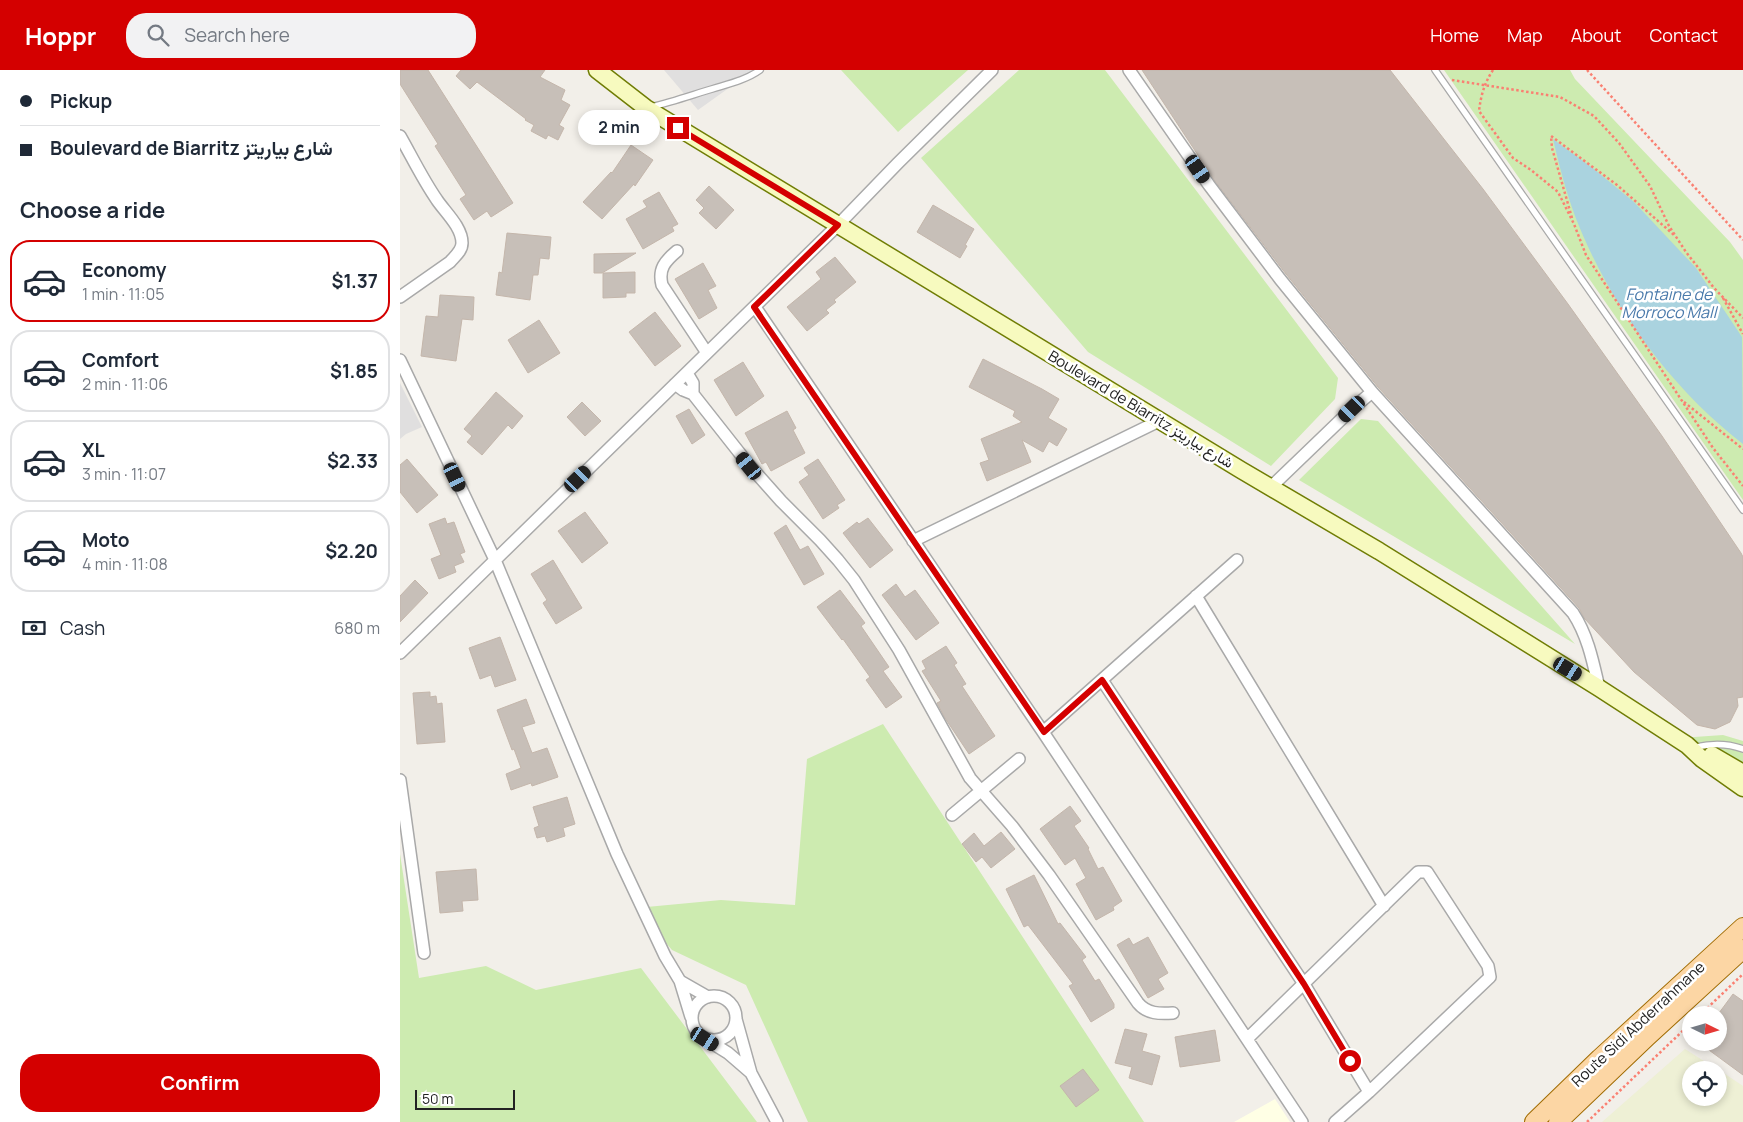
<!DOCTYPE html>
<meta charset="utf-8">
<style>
:root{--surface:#fff;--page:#f2f2f3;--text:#1f2937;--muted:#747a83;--line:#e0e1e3;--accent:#d40000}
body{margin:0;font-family:Manrope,Vazirmatn,sans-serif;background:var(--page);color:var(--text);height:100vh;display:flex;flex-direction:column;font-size:19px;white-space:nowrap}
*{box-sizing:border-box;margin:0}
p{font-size:16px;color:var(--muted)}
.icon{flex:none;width:28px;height:28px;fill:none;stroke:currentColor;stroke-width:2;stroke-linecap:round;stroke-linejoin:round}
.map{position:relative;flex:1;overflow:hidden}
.sheet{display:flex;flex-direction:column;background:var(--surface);width:400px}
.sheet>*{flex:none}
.top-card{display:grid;align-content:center;height:110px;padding:0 20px;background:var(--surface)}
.needle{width:32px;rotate:95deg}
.fabs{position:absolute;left:1282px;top:936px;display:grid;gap:10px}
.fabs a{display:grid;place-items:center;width:45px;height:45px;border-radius:50%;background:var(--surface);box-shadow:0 2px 8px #0003;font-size:25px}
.scale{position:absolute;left:15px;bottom:12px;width:100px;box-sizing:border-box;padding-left:5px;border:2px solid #222;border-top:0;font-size:14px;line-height:18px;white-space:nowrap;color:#222;-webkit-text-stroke:4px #fff;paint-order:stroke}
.end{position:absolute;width:22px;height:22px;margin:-11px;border:6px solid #d40000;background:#fff;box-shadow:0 0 0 2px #fff}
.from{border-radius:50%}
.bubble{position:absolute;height:35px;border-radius:18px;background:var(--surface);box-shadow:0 2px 8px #0003;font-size:16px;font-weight:700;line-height:35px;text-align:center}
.car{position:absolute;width:15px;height:30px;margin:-15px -8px;border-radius:6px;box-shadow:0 0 4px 1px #0007;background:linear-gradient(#222 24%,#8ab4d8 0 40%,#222 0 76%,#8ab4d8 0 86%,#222 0)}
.top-card b{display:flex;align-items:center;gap:18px;height:48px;font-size:19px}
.top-card b+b{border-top:1px solid var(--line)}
.top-card i{width:12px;height:12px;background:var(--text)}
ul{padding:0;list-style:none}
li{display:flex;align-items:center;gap:15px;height:82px;margin:0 10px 8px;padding:0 10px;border:2px solid var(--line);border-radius:20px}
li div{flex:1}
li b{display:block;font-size:19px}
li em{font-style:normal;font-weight:700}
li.on{border-color:var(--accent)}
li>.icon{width:45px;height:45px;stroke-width:1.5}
h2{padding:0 20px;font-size:22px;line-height:60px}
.pay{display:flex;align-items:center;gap:12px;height:55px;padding:0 20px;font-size:19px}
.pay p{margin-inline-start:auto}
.button{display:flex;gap:10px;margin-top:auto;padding:10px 20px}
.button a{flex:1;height:58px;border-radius:20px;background:var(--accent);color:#fff;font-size:20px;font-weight:700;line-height:58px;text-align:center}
header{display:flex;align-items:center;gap:30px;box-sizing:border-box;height:70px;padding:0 25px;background:var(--accent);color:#fff}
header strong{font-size:24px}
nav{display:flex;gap:28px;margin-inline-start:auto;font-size:18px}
.search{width:350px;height:45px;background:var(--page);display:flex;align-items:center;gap:12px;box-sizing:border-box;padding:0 18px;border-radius:20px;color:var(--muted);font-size:19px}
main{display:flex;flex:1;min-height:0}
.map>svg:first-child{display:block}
</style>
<header>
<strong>Hoppr</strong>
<div class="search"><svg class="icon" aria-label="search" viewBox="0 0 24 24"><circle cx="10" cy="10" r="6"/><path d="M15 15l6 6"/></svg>Search here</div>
<nav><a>Home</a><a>Map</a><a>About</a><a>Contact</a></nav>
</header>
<main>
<section class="sheet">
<div class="top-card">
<b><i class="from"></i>Pickup</b>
<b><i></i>Boulevard de Biarritz شارع بياريتز</b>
</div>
<h2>Choose a ride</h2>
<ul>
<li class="on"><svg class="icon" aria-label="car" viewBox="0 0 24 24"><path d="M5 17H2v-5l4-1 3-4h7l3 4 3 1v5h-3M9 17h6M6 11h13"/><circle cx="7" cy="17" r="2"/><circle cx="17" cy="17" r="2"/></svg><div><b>Economy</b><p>1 min · 11:05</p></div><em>$1.37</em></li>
<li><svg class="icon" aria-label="car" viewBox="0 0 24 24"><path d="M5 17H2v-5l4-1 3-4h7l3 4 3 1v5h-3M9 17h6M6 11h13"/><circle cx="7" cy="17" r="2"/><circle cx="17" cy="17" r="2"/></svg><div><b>Comfort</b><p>2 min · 11:06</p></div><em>$1.85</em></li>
<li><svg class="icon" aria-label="car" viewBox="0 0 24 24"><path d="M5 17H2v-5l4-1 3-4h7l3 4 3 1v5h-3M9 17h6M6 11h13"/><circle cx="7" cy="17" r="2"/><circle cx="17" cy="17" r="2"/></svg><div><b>XL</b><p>3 min · 11:07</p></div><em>$2.33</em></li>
<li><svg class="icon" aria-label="car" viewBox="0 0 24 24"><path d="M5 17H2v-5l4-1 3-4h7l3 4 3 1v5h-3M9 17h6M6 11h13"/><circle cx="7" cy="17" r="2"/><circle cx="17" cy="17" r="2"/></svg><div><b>Moto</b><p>4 min · 11:08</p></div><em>$2.20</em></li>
</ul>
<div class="pay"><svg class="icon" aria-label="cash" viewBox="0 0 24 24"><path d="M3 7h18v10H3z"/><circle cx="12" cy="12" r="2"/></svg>Cash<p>680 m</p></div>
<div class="button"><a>Confirm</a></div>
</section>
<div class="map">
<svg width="1343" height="1052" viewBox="0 0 1343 1052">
<rect width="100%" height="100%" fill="#f2efe9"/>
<path fill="#e0dfdf" d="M264 0H354L298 40Z
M0 313 22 357 6 364 0 369Z"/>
<path fill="#ffffe5" d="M875 1029 890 1052H834Z"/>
<path fill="#eef0d5" d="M1285 979 1318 1000H1291V1028H1319V1000L1343 1016V1052H1202Z"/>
<path fill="#cdebb0" d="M441 0H568L498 62Z
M619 0H705L938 308 935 329 871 396 688 282 521 88Z
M1044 0H1170L1175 9 1330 172 1343 190V430Z
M961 349 978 351 1175 574 899 410Z
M483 654 744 1052H408L346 915 272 880 236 838 321 830 395 835 407 689Z
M1323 665 1343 671V699L1280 668Z
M0 784 19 908 86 896 136 920 241 898 357 1052H0Z"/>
<path fill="#aad3df" d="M1153 69 1194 99 1234 132 1296 198 1342 267 1343 374C1270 318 1208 232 1175 146 1166 122 1159 95 1153 69Z"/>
<path fill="#c7bfb8" stroke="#c4b6ab" d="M0 0H28L113 133 91 147 87 141 74 150 60 129 66 125 35 76 38 74 0 14Z
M61 0H145L140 7 165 20 161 30 170 35 159 55 164 58 158 70 148 65 146 69 131 61 134 55 125 50 126 49 77 12 70 19 56 6Z
M742 0H990L1083 119 1168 234 1262 366 1341 483 1343 487V627L1337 628 1338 636 1330 652 1315 659 1297 655 1234 602 1184 548 1179 538 978 317 886 204 815 111Z
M231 75 253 90 235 116 234 114 202 149 183 132 211 102 212 103Z
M309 116 334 140 316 159 299 143 304 138 296 130Z
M259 122 278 154 272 157 274 161 243 179 226 149 247 137 243 131Z
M533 135 574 159 565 175 567 176 560 188 517 162Z
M107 163 151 167 149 189 140 188 138 205H133L130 230 96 225 99 202 102 203Z
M236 183 202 203H194V184Z
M435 187 456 212 434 230 436 232 426 240 429 243 407 261 387 237 421 209 416 202Z
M303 193 316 216 308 220 317 238 299 249 275 209Z
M235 202V223H226V227L203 228V203Z
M40 225 74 227 73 250 62 249 56 291 21 286 26 246 38 247Z
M255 242 281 276 255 296 229 262Z
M139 250 160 283 128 303 108 270Z
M583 289 642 319 659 329 648 348 667 359 657 376 649 371 643 382 622 370 631 392 587 411 580 393 589 390 581 369 622 352 613 346 615 341 569 317Z
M343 292 364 326 336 346 314 310Z
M96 322 123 346 112 359 108 355 82 385 67 372 72 366 64 359Z
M182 332 201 351 185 366 167 347Z
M289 339 305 365 292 374 276 346Z
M387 341 396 358 393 360 405 383 371 401 366 392 362 394 345 363Z
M7 389 38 425 17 443 0 422V395Z
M418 389 445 430 437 435 439 438 423 449 399 412 409 405 404 398Z
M185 442 208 473 182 493 158 461Z
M45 448 47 454 54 452 65 482 60 484 64 492 54 496 56 502 39 509 31 489 41 485 29 454Z
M468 448 493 480 470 498 443 463 457 452 459 454Z
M386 455 400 480 408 476 424 504 404 515 374 463Z
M153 490 182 538 156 554 143 533 147 530 131 504Z
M15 510 28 523 0 552V526Z
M496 514 505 527 515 520 539 553 516 570 482 525Z
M440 520 465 553 461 556 489 597 483 601 502 627 486 638 466 610 470 607 443 569 442 570 417 537Z
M100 567 116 610 95 617 91 605 80 609 69 578Z
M546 576 557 593 554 595 566 614 562 616 595 666 569 684 545 648 537 633 541 631 522 601 526 599 522 591Z
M30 622V627L36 626 37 634 42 633 45 672 17 674 13 623Z
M126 629 135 653 122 657 132 683 147 678 158 707 132 716 131 713 111 720 106 704 121 698 114 679 112 680 97 640Z
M167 727 175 754 163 758 165 766 147 772 145 766 137 768 134 758 139 756 133 737Z
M670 736 681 751 674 756 689 778 688 779 698 799 703 797 722 831 713 837 714 840 696 850 676 814 686 808 675 788 665 795 640 759Z
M601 762 615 779 591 798 582 787 576 792 562 774 574 763 584 776Z
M76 799 78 830 62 831 63 841 40 843 36 802Z
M634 805 658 854 660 853 686 887 682 890 695 911 699 909 714 934V938L691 952 669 916 673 914 628 855 624 857 606 819Z
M748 867 768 903 758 909 764 919 748 928 717 875 729 868 733 875Z
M1333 924 1343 931V1005L1298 972H1319V943Z
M725 959 747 964 742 981 760 986 752 1015 729 1008 732 997 715 993Z
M815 960 820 991 780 997 775 967Z
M683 999 699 1020 676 1037 660 1016Z"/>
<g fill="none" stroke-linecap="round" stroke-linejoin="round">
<defs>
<path id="lane" d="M1035 0 1343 440
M251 37C272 32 292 25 312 19 328 14 346 10 360 0
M1296 677C1313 673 1327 673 1343 679"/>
<path id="street" d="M729 0 809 115 880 209 972 322 1173 543C1188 566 1193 592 1199 618
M0 66C12 87 23 110 37 130 45 142 62 157 62 173 62 181 55 186 50 192L0 227
M277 181C265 191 258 199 262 215L307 283
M355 237 643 662 902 1052
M0 290 95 490 217 784 265 886 280 911 291 947
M287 303 293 313V324
M275 314 283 320 293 324 349 395 381 431 420 470 438 490 454 510 499 580 570 708 612 756 649 805 738 933C747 944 760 944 773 943
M871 417 952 339 972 322
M513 471 761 350
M796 526 984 836
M0 583 438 155 498 93 592 0
M702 610 904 914 969 1022
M643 662 837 490
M0 710 24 883
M552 745 619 689
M280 911 308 927
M292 948a22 22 0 1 1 44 0a22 22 0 1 1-44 0Z
M336 949 351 1003 377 1052
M847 969 1018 802H1027L1088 896 1090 907 969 1022 935 1052
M307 970 328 983 350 1002"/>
<path id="secondary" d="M197 0 246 38 841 400 979 481 1199 618 1287 675 1302 689 1343 718
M1312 685 1343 703"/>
<path id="primary" d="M1134 1052 1200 988 1343 857
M1158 1052 1247 967 1343 879"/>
</defs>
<use href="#lane" stroke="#a9a9a9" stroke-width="8"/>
<use href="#street" stroke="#a9a9a9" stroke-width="14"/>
<use href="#secondary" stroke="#707d05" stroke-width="19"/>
<use href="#primary" stroke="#a06b00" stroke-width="20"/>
<path stroke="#fa8072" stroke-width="2.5" stroke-dasharray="2.5 2.5" stroke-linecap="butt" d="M1093 0C1084 14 1081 25 1079 41L1113 88 1131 100 1158 122 1174 154 1186 185 1313 378 1343 416
M1187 0 1343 170
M1052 10 1160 27 1194 46 1219 73 1250 116 1269 156 1286 182 1314 218 1343 248
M1172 148 1152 78 1151 66 1217 115 1274 165
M1323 228 1343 264
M1284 332 1343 379
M1300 945 1343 904
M1187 1052 1291 953"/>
<use href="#lane" stroke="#fff" stroke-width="5.5"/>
<use href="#street" stroke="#fff" stroke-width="11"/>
<use href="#secondary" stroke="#f7fabf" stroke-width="16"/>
<use href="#primary" stroke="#fcd6a4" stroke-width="18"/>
</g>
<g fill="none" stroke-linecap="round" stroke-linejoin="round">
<path stroke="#d40000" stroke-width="6" d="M278 58 438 155 354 237 644 662 702 610 904 914 950 991"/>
</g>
<g text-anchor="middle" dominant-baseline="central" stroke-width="5" stroke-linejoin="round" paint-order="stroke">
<g font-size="15" fill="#222" stroke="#fff">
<text transform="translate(741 339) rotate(31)">Boulevard de Biarritz شارع بياريتز</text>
<text transform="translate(1238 954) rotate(-43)">Route Sidi Abderrahmane</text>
</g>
<g font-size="16" font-style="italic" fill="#4a7aab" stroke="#fff">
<text x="1269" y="224">Fontaine de<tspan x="1269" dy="18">Morroco Mall</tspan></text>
</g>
</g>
</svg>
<div class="fabs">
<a><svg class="needle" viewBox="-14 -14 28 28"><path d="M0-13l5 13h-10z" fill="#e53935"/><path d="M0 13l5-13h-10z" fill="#747a83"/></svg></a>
<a><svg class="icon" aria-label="locate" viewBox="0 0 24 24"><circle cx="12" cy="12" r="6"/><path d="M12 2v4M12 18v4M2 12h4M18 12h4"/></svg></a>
</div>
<div class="scale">50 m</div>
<i class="end from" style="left:950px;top:991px"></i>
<i class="end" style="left:278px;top:58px"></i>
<div class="bubble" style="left:178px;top:40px;width:82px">2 min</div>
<i class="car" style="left:798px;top:99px;rotate:145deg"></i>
<i class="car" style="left:952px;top:339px;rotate:226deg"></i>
<i class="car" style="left:349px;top:396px;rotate:321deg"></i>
<i class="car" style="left:55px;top:407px;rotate:155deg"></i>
<i class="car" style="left:178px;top:409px;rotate:46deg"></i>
<i class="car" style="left:1168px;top:599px;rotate:121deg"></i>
<i class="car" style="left:305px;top:969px;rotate:122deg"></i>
</div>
</main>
